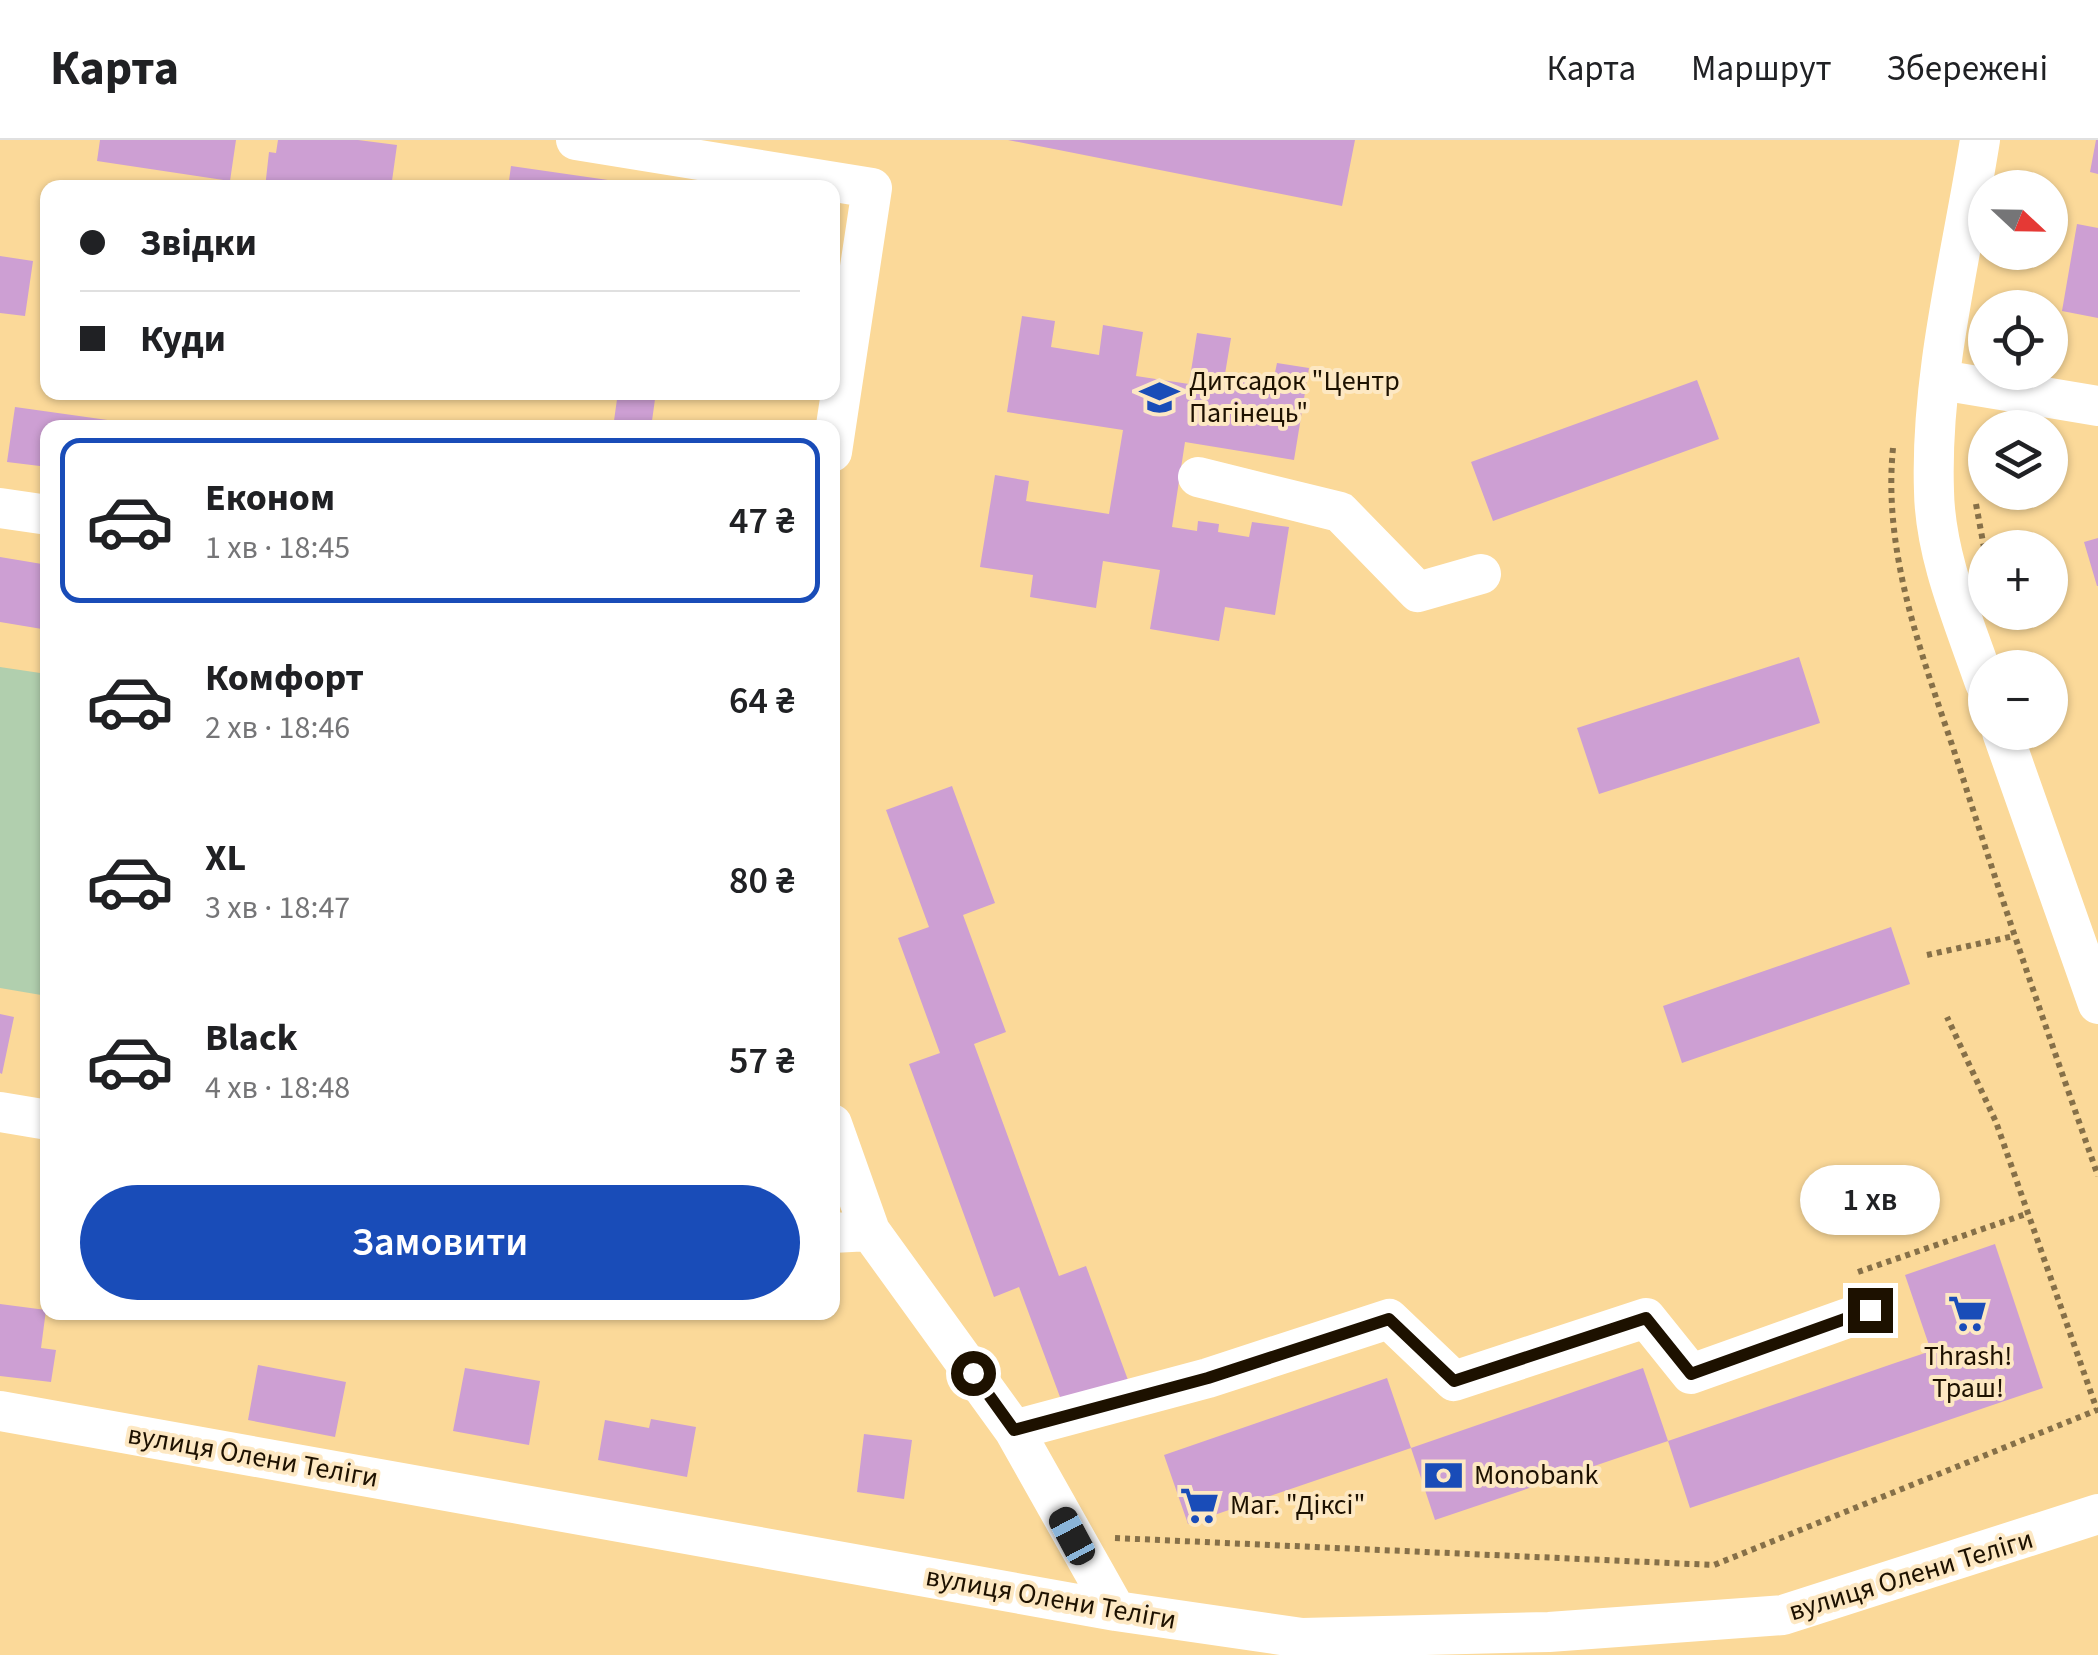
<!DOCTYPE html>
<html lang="uk">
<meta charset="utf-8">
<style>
:root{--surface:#fff;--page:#f2f2f2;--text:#202124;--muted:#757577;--line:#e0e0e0;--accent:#194cb8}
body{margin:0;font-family:"Source Sans 3",sans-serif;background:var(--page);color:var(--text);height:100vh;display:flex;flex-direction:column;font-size:38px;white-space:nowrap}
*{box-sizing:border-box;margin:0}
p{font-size:32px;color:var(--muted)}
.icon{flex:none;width:55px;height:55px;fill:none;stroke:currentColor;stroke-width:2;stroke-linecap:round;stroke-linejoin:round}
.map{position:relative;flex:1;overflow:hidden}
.drawer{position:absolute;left:40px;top:280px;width:800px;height:900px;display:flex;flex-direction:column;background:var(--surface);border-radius:20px;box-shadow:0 2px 8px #0004}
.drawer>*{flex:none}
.guide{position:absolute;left:40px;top:40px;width:800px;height:220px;border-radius:20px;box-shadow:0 2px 8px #0004;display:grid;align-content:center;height:220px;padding:0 40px;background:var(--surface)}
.needle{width:65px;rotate:112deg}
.buttons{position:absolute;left:1968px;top:30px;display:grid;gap:20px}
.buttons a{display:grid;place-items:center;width:100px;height:100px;border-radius:50%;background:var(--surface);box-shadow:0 2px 8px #0004;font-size:50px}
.end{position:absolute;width:45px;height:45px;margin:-22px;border:12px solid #1d1100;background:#fff;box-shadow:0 0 0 5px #fff}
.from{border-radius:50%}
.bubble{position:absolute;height:70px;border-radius:35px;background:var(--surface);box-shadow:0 2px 8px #0004;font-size:32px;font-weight:600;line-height:70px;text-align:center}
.car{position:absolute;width:30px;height:60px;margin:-30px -15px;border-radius:12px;box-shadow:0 0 8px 2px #0007;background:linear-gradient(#222 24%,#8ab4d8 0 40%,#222 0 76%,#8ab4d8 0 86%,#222 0)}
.guide b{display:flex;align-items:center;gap:35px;height:95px;font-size:38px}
.guide b+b{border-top:2px solid var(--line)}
.guide i{width:25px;height:25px;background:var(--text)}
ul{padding:18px 0 0;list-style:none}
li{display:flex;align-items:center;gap:30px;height:165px;margin:0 20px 15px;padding:0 20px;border:5px solid transparent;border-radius:20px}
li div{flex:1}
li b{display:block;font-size:38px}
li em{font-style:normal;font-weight:600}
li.on{border-color:var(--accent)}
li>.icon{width:90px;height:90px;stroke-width:1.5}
.primary-button{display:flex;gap:20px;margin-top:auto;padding:20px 40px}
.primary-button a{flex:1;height:115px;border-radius:60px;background:var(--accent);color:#fff;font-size:40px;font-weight:600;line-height:115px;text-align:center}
header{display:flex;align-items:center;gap:60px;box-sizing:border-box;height:140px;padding:0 50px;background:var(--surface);border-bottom:2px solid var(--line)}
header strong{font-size:48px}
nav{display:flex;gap:55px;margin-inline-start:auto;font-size:35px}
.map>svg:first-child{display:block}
</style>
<header>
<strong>Карта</strong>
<nav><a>Карта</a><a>Маршрут</a><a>Збережені</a></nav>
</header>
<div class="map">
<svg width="2098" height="1515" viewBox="0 0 2098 1515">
<rect width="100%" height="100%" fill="#fbd999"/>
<path fill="#b1cfae" d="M0 527 47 534V856L0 848Z"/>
<path fill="#cd9fd3" d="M100 0H236L230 41 97 21Z
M278 0H358L397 5 391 48H265L269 12 276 13Z
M1008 0H1355L1342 66Z
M2096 0H2098V34L2090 32Z
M511 26 608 40 607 48H508Z
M2077 84 2098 88V178L2062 171Z
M0 116 33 121 25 176 0 173Z
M1022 176 1055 181 1051 207 1099 215 1103 185 1143 192 1136 236 1189 244 1197 193 1231 198 1225 234 1273 242 1277 223 1309 228 1294 320 1185 302 1172 387 1197 391 1198 381 1219 384 1218 392 1249 397 1252 382 1289 387 1275 475 1225 467 1219 501 1150 489 1160 430 1103 421 1096 468 1030 457 1033 435 980 427 995 335 1029 341 1026 361 1109 374 1123 290 1007 272Z
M1697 240 1719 299 1493 381 1471 322Z
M618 252H656L651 288H613Z
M15 267 136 284V288H48V327L7 322Z
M2098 398V446H2097L2084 402Z
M0 417 48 425V490L0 482Z
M1799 517 1820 583 1599 654 1577 588Z
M952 646 995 763 963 775 1006 892 974 904 1059 1136 1086 1126 1128 1240 1063 1265 1019 1147 994 1157 909 924 940 913 898 798 929 787 886 670Z
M1891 787 1910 844 1682 923 1663 866Z
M0 874 14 877 2 934 0 933Z
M1995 1104 2043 1248 1690 1368 1668 1301 1435 1380 1411 1308 1643 1228 1668 1301 1895 1223 1931 1211 1905 1135Z
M0 1164 46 1170 41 1208 56 1210 51 1242 0 1236Z
M258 1225 346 1242 335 1297 248 1280Z
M465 1228 540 1241 529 1305 453 1291Z
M1387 1238 1411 1308 1188 1384 1164 1315Z
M651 1279 696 1287 687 1337 598 1320 605 1280 649 1288Z
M864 1294 912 1300 904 1359 857 1352Z"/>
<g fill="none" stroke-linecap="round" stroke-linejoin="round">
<path stroke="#867048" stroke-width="6" stroke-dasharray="5 5" stroke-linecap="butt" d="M1893 308C1882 420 1927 527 1961 632 2004 768 2051 902 2098 1036
M1976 364 1985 413
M1927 815 2014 796
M1858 1132 2026 1074
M1115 1398 1714 1425 2097 1270 1996 982 1947 877"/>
<path stroke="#fff" stroke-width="40" d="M576 0 872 48 832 312
M1980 0C1962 114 1930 235 1934 351 1935 416 1964 482 1985 543
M1941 240 2098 266
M1198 337 1340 372 1418 452 1481 434
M0 368 48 375
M2002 592 2098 864
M0 972 48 980
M832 984 870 1091 1014 1290 1116 1471
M832 1093 870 1091
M0 1271 1116 1471 1302 1498 1549 1492 1783 1475 2098 1374
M1014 1290 1208 1238 1389 1179 1454 1241 1646 1178 1691 1234 1870 1170"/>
</g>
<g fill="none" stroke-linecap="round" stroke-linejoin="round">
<path stroke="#1d1100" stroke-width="12" d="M973 1233 1014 1290 1208 1238 1389 1179 1454 1241 1646 1178 1691 1234 1870 1170"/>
</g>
<defs>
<symbol id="school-bare" viewBox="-9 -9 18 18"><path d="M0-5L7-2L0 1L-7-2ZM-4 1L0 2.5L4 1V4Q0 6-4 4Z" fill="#194cb8" stroke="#fde8c3" stroke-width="2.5" paint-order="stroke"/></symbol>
<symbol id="supermarket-bare" viewBox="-9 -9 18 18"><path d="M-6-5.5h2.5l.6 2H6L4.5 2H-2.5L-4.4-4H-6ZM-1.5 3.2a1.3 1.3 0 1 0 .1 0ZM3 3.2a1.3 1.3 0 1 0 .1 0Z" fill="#194cb8" stroke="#fde8c3" stroke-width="2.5" paint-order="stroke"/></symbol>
<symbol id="bank-bare" viewBox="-9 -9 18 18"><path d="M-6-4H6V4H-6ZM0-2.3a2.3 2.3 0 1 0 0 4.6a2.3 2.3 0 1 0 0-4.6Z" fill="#194cb8" stroke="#fde8c3" stroke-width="2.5" paint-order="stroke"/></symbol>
</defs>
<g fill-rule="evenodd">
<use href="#school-bare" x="1132" y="230" width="55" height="55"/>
<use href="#supermarket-bare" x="1940" y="1146" width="55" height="55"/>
<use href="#bank-bare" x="1416" y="1308" width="55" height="55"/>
<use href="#supermarket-bare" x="1172" y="1338" width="55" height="55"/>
</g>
<g text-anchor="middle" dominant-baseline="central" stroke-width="8" stroke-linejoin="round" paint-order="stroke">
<g font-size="28" fill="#1d1100" stroke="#fde8c3" text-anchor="start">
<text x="1189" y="241">Дитсадок "Центр<tspan x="1189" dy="32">Пагінець"</tspan></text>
<text x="1968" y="1216" text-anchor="middle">Thrash!<tspan x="1968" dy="32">Траш!</tspan></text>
<text x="1474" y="1335">Monobank</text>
<text x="1230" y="1365">Маг. "Діксі"</text>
</g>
<g font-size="28" fill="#1d1100" stroke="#fde8c3">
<text transform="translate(253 1316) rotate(10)">вулиця Олени Теліги</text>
<text transform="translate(1911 1435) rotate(-17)">вулиця Олени Теліги</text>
<text transform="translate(1051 1458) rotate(10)">вулиця Олени Теліги</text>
</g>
</g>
</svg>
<div class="buttons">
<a><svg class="needle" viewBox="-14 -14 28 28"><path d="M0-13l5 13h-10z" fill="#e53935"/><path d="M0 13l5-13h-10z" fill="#757577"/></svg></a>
<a><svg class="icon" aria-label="locate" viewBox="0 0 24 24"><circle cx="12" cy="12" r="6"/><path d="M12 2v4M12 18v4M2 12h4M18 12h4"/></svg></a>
<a><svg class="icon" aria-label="layers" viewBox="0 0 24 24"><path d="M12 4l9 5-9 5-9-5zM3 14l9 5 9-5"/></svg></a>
<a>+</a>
<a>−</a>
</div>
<i class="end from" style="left:973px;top:1233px"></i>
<i class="end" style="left:1870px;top:1170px"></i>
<div class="bubble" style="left:1800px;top:1025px;width:140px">1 хв</div>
<i class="car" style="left:1072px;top:1396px;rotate:332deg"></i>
<div class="guide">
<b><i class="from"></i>Звідки</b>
<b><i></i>Куди</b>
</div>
<section class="drawer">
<ul>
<li class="on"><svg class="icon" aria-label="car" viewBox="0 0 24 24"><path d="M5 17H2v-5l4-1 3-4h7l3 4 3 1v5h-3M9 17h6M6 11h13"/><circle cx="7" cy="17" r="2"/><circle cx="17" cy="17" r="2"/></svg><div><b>Економ</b><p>1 хв · 18:45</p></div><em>47 ₴</em></li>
<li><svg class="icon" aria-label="car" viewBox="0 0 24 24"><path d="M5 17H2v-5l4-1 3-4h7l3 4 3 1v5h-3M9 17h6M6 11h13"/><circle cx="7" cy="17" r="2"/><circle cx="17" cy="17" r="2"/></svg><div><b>Комфорт</b><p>2 хв · 18:46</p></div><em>64 ₴</em></li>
<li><svg class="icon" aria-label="car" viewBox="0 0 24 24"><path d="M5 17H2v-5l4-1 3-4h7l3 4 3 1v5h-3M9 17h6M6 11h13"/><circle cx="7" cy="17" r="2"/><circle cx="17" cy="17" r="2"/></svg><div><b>XL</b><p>3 хв · 18:47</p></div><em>80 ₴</em></li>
<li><svg class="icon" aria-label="car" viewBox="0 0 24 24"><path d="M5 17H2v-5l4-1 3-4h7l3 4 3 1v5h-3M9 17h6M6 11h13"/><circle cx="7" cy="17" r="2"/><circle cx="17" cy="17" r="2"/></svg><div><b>Black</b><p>4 хв · 18:48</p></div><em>57 ₴</em></li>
</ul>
<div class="primary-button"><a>Замовити</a></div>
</section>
</div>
